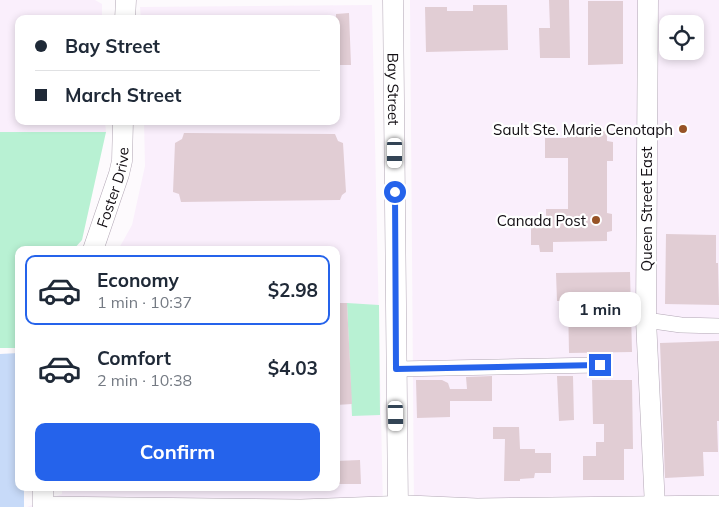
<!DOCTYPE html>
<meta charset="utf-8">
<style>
:root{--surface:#fff;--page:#f6f6f7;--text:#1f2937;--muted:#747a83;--line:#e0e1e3;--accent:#2563eb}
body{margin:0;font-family:Mulish,sans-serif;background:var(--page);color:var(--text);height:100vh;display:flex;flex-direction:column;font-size:19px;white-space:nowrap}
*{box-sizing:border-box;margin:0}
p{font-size:16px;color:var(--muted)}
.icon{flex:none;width:28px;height:28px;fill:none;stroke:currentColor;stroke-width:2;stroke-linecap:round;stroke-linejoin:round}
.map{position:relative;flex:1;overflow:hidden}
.details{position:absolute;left:15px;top:246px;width:325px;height:245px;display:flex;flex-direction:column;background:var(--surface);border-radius:10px;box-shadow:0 2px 8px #0003}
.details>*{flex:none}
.hud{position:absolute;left:15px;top:15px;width:325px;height:110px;border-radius:10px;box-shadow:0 2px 8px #0003;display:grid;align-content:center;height:110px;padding:0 20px;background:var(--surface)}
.controls{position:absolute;left:659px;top:15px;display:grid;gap:10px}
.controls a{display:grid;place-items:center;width:45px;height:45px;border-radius:10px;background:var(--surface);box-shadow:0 2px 8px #0003;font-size:25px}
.end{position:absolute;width:22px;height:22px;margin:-11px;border:6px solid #2563eb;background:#fff;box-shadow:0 0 0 2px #fff}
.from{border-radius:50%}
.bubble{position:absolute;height:35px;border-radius:10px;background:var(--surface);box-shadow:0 2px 8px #0003;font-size:16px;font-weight:700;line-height:35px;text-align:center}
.car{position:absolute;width:15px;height:30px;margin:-15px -8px;border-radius:6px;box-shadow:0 0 4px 1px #0007;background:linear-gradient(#fff 24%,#345 0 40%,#fff 0 76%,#345 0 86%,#fff 0)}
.hud b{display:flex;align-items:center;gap:18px;height:48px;font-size:19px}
.hud b+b{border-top:1px solid var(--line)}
.hud i{width:12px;height:12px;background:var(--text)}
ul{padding:9px 0 0;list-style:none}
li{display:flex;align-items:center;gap:15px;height:70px;margin:0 10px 8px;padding:0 10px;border:2px solid transparent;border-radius:10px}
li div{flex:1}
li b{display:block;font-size:19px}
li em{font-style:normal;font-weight:700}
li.on{border-color:var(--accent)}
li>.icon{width:45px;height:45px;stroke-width:1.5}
.primary-button{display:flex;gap:10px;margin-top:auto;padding:10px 20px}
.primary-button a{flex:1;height:58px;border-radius:10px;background:var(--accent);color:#fff;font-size:20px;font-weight:700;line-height:58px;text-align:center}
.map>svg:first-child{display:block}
</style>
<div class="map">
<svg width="719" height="507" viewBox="0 0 719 507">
<rect width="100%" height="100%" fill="#fdfafd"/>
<path fill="#faeffc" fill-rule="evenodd" d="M0 0H95L102 4V19H19V121H105L106 132H0Z
M410 0H719V507H414ZM668 24H695V51H668Z
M372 5 383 507H27L62 494V488H336V250H118L132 225 145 166 144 121H336V19H141L140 7Z"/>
<path fill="#b8f1d3" d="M0 132H106L82 240 73 250H19V348H0Z
M347 303 379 305 380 415 352 416Z"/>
<path fill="#c7daf8" d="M19 353 17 451 19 452V488H24V507H0V354Z"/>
<path fill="#e1cdd4" d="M549 0H569L570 58H540L539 28H550Z
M588 1H623V64L588 65Z
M473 5H507L508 50 426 52 425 7H447V11H473Z
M349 13 351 65H336V14Z
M567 131H607V141L613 142V161H607V213L612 214V231L607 232V241L553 242V252H540L539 245H531V218H546V209H568V158H545V138H567Z
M184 133 335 134 338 141 343 143 346 192 342 195 340 200 181 202 179 194 173 192 175 143 182 139Z
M666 234 716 235V263H718L719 305 665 304Z
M630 272 632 352 569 353 568 301H557L556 273Z
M336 303H347L352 404 336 405Z
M719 341V421H717L718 452H703L704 476 665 478 660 343Z
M492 376V401H450V417L417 418 416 380H442L448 383 450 389H467L466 377Z
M557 376H573L574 420 559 421Z
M592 380H632L633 449H624V480H583V456H596V442H604V424H593Z
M493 427H519L520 449H535V453H551V473H535L534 478 520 479V481H504L505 439H493Z
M360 460 361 484H336V461Z"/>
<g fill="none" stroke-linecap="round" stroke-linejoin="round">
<defs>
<path id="street" d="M646 320 681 325 719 326
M396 369 599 365
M43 504 301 507 409 503 477 506 719 503"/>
<g id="secondary">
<path id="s1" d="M393 0 398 507"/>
<path d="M648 0 646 320 655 507"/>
<path d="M125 19 126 0"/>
<path id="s2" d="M93 250 119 174 122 161 123 121"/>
<path d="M43 488V507"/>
</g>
</defs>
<use href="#street" stroke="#b2a7b5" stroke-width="16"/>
<use href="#secondary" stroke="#b2a7b5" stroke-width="21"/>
<use href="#street" stroke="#fff" stroke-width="15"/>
<use href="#secondary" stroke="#fff" stroke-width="20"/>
</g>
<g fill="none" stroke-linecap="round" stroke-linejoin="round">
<path stroke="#2563eb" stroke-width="6" d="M395 192 396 369 600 365"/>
</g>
<g fill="#975326" stroke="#fff" stroke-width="2">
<circle cx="683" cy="129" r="5"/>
<circle cx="596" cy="220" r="5"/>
</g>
<g text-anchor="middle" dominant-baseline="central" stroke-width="4.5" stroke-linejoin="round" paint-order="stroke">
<g font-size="15" fill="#120e13" stroke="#fff">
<text stroke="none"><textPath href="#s1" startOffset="89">Bay Street</textPath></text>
<text stroke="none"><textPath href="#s2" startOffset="66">Foster Drive</textPath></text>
<text transform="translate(646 209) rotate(-90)">Queen Street East</text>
</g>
<g font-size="15" fill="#120e13" stroke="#fff" text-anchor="end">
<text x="673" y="129">Sault Ste. Marie Cenotaph</text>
<text x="586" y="220">Canada Post</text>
</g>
</g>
</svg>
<div class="controls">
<a><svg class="icon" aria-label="locate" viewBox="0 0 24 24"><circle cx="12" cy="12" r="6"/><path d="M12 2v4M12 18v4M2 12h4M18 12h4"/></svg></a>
</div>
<i class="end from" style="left:395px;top:192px"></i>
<i class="end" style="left:600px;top:365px"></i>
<div class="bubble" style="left:559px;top:292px;width:82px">1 min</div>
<i class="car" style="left:395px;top:153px;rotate:180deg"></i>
<i class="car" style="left:396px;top:416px;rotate:179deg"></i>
<div class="hud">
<b><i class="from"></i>Bay Street</b>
<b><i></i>March Street</b>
</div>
<section class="details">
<ul>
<li class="on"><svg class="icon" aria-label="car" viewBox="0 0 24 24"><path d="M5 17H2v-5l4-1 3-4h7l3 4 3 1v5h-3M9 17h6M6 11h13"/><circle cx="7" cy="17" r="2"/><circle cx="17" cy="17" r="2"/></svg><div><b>Economy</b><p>1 min · 10:37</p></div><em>$2.98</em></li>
<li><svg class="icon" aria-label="car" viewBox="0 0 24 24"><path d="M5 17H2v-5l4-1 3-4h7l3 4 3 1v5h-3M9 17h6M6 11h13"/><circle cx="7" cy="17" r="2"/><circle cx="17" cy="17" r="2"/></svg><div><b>Comfort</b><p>2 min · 10:38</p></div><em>$4.03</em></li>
</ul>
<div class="primary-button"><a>Confirm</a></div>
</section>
</div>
